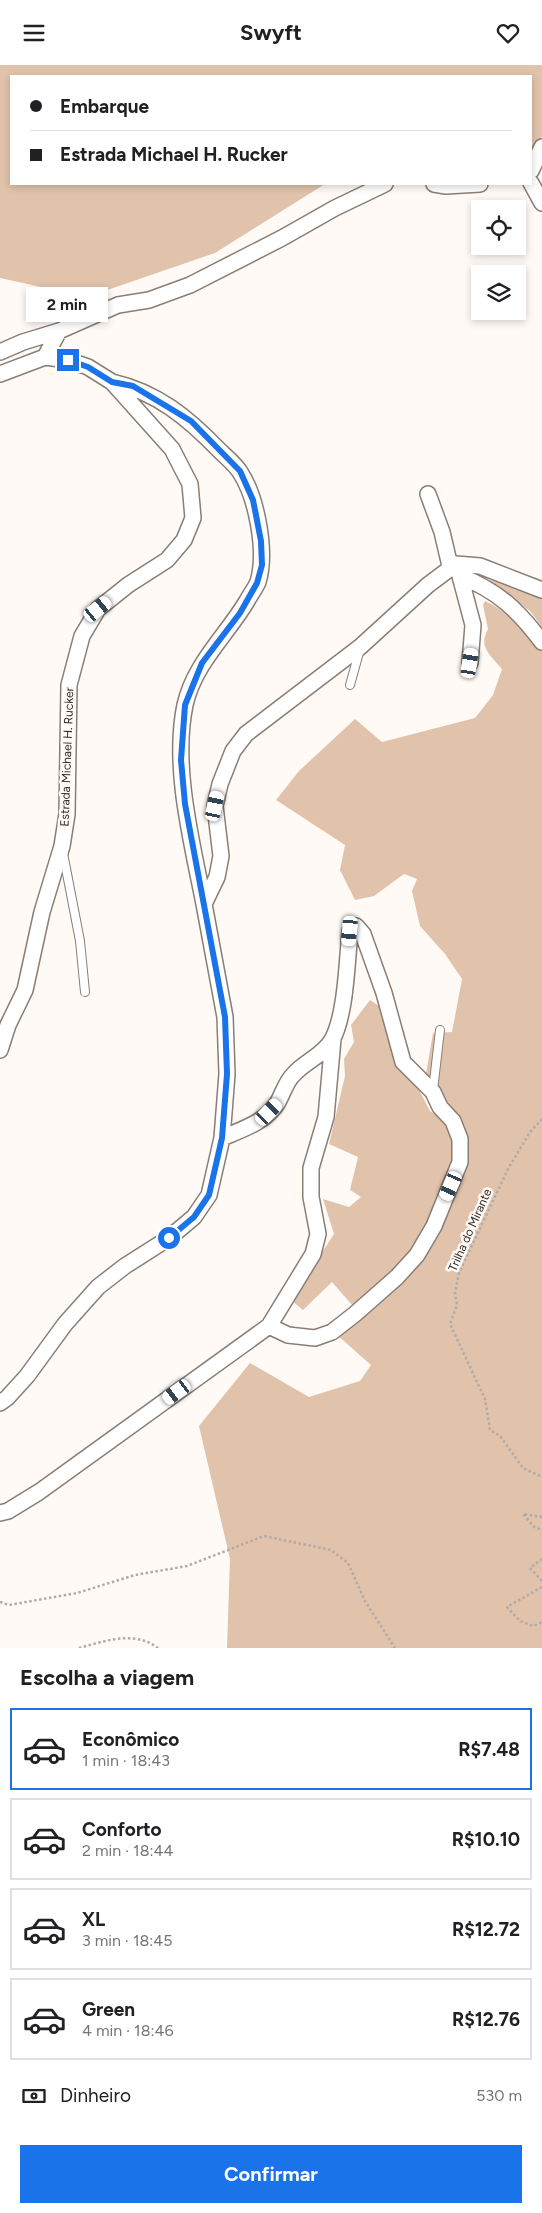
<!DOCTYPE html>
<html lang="pt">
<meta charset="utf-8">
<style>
:root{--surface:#fff;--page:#f6f6f6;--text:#202124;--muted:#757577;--line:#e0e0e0;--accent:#1a73e8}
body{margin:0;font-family:Figtree,sans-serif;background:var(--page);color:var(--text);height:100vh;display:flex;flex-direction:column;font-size:19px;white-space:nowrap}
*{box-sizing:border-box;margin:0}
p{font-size:16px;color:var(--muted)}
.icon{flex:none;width:28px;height:28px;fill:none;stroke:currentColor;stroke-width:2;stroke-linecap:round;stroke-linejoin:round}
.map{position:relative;height:1583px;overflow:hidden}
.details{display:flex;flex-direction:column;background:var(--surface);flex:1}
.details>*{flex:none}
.hud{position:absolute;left:10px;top:10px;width:522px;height:110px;border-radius:0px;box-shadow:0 2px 8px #0003;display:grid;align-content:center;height:110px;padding:0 20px;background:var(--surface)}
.tools{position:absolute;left:471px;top:135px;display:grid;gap:10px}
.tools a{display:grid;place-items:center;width:55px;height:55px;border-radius:0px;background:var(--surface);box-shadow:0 2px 8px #0003;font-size:25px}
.end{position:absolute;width:22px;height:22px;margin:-11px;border:6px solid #1a73e8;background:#fff;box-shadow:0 0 0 2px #fff}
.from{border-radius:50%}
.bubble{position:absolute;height:35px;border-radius:0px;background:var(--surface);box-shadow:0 2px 8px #0003;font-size:16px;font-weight:700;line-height:35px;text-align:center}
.car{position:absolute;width:15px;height:30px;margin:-15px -8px;border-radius:6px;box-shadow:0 0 4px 1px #0007;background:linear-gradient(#fff 24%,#345 0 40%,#fff 0 76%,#345 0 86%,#fff 0)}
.hud b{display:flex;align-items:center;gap:18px;height:48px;font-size:19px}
.hud b+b{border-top:1px solid var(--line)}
.hud i{width:12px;height:12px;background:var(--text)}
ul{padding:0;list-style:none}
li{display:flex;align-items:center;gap:15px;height:82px;margin:0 10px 8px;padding:0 10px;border:2px solid var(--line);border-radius:0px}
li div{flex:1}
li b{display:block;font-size:19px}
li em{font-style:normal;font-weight:700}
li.active{border-color:var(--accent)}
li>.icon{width:45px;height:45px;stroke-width:1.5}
h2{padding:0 20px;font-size:22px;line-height:60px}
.pay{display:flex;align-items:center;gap:12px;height:55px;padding:0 20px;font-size:19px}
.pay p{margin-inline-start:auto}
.button{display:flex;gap:10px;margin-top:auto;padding:10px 20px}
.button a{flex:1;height:58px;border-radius:0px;background:var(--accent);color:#fff;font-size:20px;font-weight:700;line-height:58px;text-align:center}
header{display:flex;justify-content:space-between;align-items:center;height:65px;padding:0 20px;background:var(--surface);font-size:22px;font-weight:700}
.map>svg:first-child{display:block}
</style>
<header><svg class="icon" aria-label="menu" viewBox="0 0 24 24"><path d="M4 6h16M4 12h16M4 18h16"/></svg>Swyft<svg class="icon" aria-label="heart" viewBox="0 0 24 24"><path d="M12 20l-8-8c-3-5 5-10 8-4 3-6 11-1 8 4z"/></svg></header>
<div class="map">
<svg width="542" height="1583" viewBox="0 0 542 1583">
<rect width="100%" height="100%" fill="#fffaf6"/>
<path fill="#e1c3ab" d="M0 0H542V71L531 96V11H11V119H325L215 188 87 232 0 213Z
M489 515 542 529V562L530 546Z
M485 536C506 546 530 565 542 585V1583H227L230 1494 199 1361 250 1298 309 1332 360 1316 371 1300 336 1269 423 1195 439 1170 466 1082 461 1052 440 1040 426 1009 433 968 452 967 462 914 445 889 420 861 412 826 417 814 404 809 374 831 355 835 340 805 345 780 276 735 299 706 355 654 382 677 475 653 493 630 502 604C490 590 478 582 488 564L483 540Z
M370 935 379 941 392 973 430 1046 454 1061 455 1078 452 1104 438 1126 428 1165 405 1195 384 1216 352 1240 332 1217 303 1245 291 1235 334 1169 323 1134 349 1142 361 1132 350 1125 358 1092 329 1079 345 1011 344 994 354 977 351 960Z"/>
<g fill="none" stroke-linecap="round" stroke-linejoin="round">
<defs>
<path id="service" d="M350 620 360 584
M63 788 80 876 85 927
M433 1025 440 965"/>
<path id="minor" d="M531 106 542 82
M531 118 542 138
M434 119 446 121 480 119
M0 287 23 277 59 266
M45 292 59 266 118 240 149 235 190 220 282 173 335 143 385 119
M0 309 45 292 68 295 88 302 112 317 172 384 190 419 193 453 184 475 167 495 128 520 98 544 82 571 69 620 67 749 62 781 42 847 25 925 8 960 0 985
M112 317C157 327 188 353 219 385 226 392 235 399 240 407 257 433 267 487 258 517 255 524 250 530 247 536 226 571 194 599 185 640 172 702 192 777 204 839
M428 429 442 467 450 501
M460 511 473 560 470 598
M542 525 480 501 456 499 460 511C498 526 518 545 542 577
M222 1073C243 1064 266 1057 278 1037 283 1028 286 1017 293 1010 305 996 323 991 332 975 346 950 347 895 350 866L356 861 363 869 384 928 403 997 433 1027 440 1042 453 1056 460 1074V1097L434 1161 417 1190 397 1212 355 1249 332 1267 315 1273 288 1270 269 1261
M0 1338 7 1333 27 1311 65 1259 98 1222 125 1201 169 1173 194 1152 209 1130 222 1073 227 1009 225 952 204 839 217 812 221 791 215 741 220 719 233 686 246 669 360 582 428 520 456 499
M0 1448 8 1446 39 1427 269 1261 313 1189 318 1169 311 1132V1103L326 1052 333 974"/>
</defs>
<use href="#service" stroke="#897e76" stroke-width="10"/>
<use href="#minor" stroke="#897e76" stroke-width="18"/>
<path stroke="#b0aba7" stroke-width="2.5" stroke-dasharray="2.5 2.5" stroke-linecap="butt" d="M542 1054 530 1067 508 1104 459 1208 455 1228 457 1240 450 1259 485 1334 490 1365 500 1371 523 1403 542 1412
M542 1452 523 1449 534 1462 542 1465
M542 1494 530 1503 542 1516
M542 1522 507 1542 520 1556 533 1561 542 1557
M0 1537 9 1540 77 1528 135 1510 187 1501 264 1471 331 1485 348 1498 365 1536 395 1583
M79 1583C105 1576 134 1565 158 1583"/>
<use href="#service" stroke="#fff" stroke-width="8"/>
<use href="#minor" stroke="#fff" stroke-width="15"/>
</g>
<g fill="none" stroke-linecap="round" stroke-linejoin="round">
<path stroke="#1a73e8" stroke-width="6" d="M68 295 88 302 112 317 133 321 191 356 240 406 253 435 261 476 262 500 257 518 240 548 202 598 185 640 181 695 185 739 225 952 227 1009 222 1073 209 1130 194 1152 169 1173"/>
</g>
<g text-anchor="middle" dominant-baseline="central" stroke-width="5" stroke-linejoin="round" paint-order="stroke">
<g font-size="12" fill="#302c28" stroke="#fffaf6">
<text transform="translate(67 692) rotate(-88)">Estrada Michael H. Rucker</text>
<text transform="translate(470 1165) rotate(-66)">Trilha do Mirante</text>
</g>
</g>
</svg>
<div class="tools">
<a><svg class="icon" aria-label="locate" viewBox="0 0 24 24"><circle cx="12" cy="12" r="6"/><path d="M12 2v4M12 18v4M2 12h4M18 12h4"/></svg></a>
<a><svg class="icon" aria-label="layers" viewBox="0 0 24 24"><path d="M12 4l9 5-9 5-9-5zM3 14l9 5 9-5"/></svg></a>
</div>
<i class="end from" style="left:169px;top:1173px"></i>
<i class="end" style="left:68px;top:295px"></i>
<div class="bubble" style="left:26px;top:222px;width:82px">2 min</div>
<i class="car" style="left:98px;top:544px;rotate:51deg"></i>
<i class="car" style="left:470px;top:598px;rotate:9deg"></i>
<i class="car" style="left:215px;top:741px;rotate:12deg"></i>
<i class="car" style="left:350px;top:866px;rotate:185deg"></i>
<i class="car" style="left:269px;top:1047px;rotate:44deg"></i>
<i class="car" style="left:451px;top:1121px;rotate:204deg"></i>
<i class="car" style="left:177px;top:1327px;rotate:234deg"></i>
<div class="hud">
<b><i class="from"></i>Embarque</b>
<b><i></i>Estrada Michael H. Rucker</b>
</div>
</div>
<section class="details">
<h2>Escolha a viagem</h2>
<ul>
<li class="active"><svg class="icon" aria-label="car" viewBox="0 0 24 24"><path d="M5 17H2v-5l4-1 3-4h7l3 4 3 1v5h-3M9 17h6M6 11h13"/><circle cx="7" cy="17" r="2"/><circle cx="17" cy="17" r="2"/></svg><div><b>Econômico</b><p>1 min · 18:43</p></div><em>R$7.48</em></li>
<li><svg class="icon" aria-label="car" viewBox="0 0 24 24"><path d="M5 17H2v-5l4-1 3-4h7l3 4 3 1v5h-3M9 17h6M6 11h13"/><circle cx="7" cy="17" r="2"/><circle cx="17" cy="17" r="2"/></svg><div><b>Conforto</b><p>2 min · 18:44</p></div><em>R$10.10</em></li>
<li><svg class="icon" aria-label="car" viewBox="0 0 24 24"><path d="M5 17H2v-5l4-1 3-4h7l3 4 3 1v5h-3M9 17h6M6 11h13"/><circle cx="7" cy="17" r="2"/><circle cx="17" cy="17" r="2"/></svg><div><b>XL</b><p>3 min · 18:45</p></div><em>R$12.72</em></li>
<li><svg class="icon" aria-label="car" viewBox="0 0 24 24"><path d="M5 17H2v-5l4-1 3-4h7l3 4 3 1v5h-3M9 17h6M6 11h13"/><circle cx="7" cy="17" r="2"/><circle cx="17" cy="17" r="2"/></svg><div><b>Green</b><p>4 min · 18:46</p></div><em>R$12.76</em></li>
</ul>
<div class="pay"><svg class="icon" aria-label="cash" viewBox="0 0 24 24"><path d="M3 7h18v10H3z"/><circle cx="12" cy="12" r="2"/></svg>Dinheiro<p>530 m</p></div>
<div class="button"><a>Confirmar</a></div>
</section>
